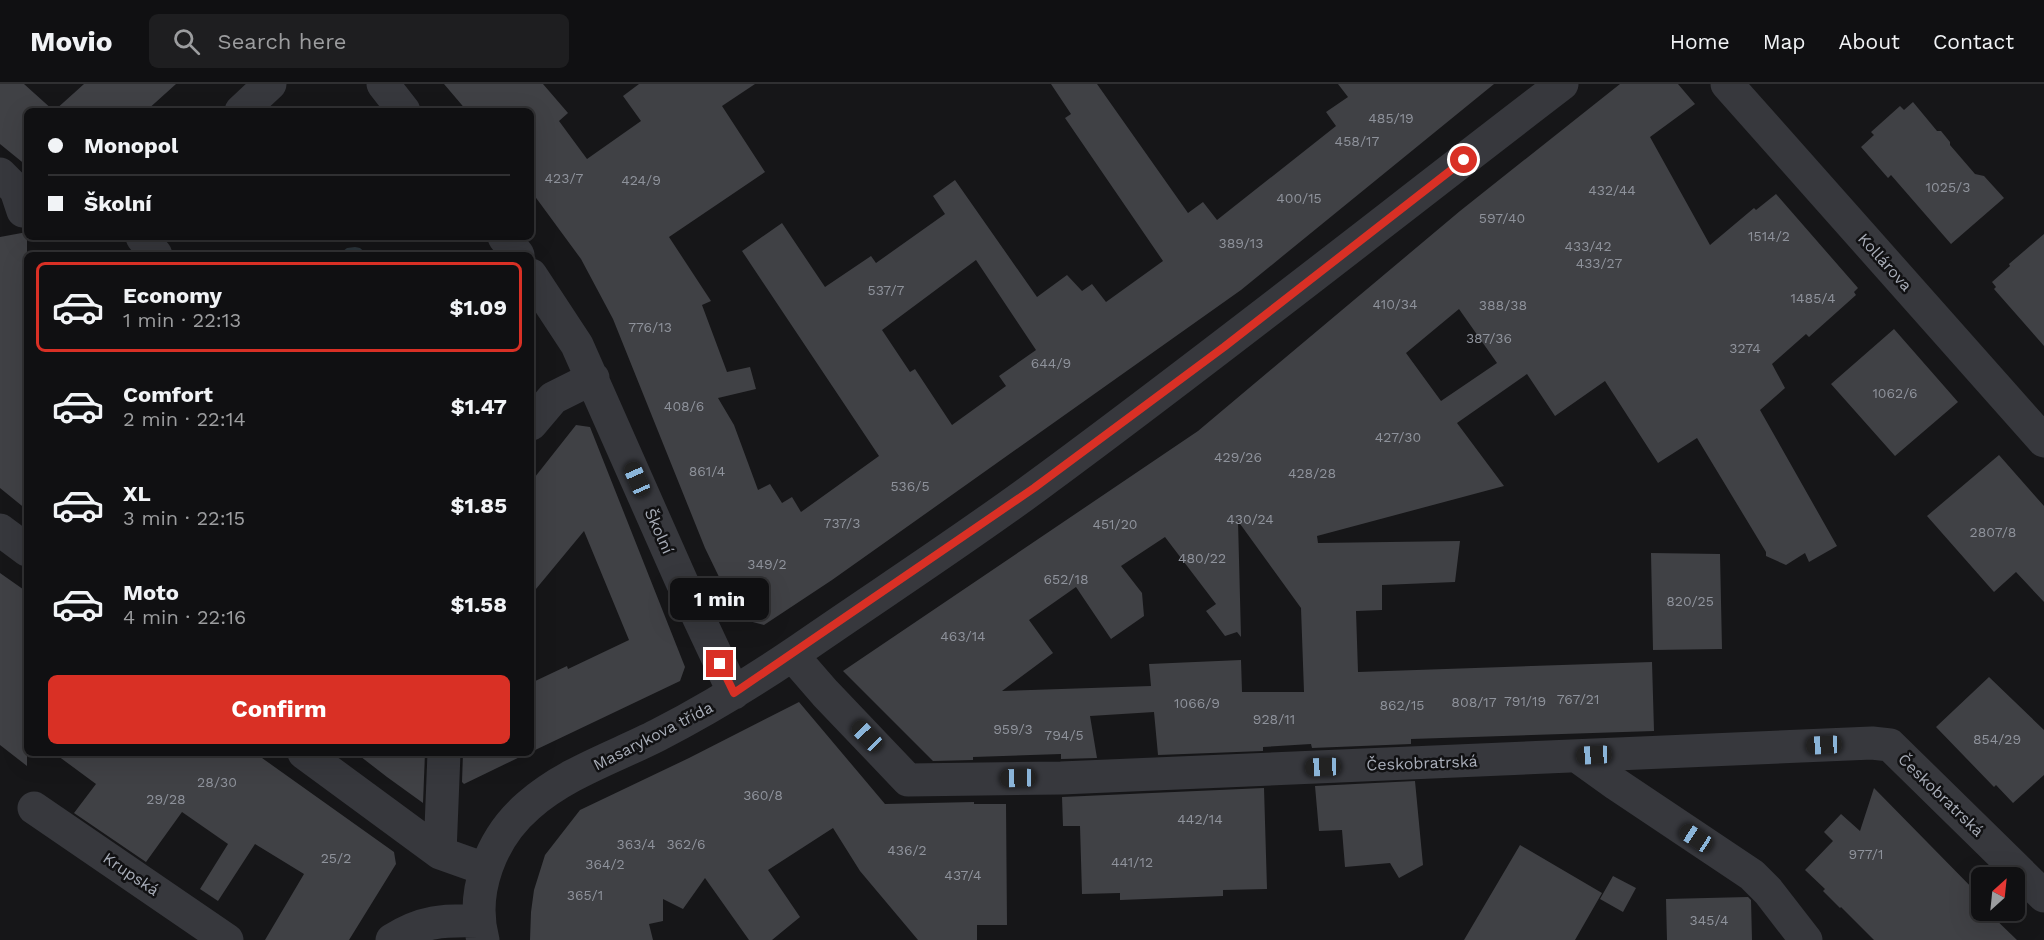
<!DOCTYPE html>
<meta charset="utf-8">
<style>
:root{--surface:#101012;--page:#1e1e20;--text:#f1f3f6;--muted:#9c9d9f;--line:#303032;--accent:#d93025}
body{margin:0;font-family:"Work Sans",sans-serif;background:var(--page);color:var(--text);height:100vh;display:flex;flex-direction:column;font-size:22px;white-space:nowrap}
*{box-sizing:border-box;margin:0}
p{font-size:20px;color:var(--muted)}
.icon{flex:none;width:33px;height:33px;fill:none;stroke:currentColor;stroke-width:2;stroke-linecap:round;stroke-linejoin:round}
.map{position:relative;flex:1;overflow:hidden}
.drawer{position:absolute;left:24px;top:168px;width:510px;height:504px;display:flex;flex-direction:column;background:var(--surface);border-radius:9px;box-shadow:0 6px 24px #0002,0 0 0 2px var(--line)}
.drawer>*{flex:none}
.banner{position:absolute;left:24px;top:24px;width:510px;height:132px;border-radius:9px;box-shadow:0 6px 24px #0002,0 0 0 2px var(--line);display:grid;align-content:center;height:132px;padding:0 24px;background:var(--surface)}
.needle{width:39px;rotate:27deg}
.fabs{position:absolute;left:1971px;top:783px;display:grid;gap:12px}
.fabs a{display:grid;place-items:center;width:54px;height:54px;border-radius:9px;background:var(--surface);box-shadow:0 6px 24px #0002,0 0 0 2px var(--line);font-size:30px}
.end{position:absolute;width:27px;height:27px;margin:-14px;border:8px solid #d93025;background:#fff;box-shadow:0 0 0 3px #fff}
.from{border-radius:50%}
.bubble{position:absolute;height:42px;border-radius:9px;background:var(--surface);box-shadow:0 6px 24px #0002,0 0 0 2px var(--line);font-size:20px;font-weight:700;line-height:42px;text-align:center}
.car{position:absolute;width:18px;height:36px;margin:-18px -9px;border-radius:8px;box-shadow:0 0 4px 2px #0007;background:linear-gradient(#222 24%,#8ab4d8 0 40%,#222 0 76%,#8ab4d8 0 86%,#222 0)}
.banner b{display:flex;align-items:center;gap:21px;height:57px;font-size:22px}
.banner b+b{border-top:2px solid var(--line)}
.banner i{width:15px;height:15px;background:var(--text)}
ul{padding:10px 0 0;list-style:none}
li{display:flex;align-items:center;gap:18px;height:90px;margin:0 12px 9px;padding:0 12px;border:3px solid transparent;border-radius:9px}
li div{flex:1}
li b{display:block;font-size:22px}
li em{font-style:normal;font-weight:700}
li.on{border-color:var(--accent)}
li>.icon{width:54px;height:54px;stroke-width:1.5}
.cta{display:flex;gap:12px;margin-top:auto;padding:12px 24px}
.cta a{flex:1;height:69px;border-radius:9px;background:var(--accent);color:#fff;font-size:24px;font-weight:700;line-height:69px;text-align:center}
header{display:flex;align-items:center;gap:36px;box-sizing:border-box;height:84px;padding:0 30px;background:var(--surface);border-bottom:2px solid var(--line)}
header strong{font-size:28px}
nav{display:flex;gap:33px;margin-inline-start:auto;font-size:21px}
.search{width:420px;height:54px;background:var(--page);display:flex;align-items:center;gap:15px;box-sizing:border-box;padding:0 21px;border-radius:9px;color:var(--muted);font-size:22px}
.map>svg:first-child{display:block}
</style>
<header>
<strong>Movio</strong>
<div class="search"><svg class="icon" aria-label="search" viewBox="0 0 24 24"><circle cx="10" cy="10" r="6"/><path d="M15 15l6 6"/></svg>Search here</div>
<nav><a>Home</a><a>Map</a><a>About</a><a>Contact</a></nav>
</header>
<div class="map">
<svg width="2044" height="856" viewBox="0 0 2044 856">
<rect width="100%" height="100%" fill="#161618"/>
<path fill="#2c353c" d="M355 163 360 164 368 171H338L347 164Z"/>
<path fill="#404145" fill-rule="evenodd" d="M0 0H24L54 27 84 0H176L146 27H27V82L0 60Z
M444 0H543L568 29 559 37 587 75 641 37 623 12 639 0H755L722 22 765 88 669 153 711 217 702 221 727 288 750 283 756 305 718 314 734 341 758 406 770 400 782 419 792 413 801 428 879 372 742 167 782 139 825 203 871 172 876 179 945 130 933 112 955 96 1037 213 1067 191 1082 207 1092 200 1106 218 1163 177 1065 34 1071 30 1051 0H1097L1188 129 1203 118 1217 136 1336 42 1326 28 1348 13 1338 0H1494L1241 206 832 496 764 541 749 537 720 495 705 464 613 235 581 175 531 107V27H467ZM976 176 1036 266 999 292 1006 302 952 341 915 285 910 288 882 246Z
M1620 0H1678L1695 20 1650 53 1710 161 1754 124 1756 126 1776 110 1858 204 1854 208 1856 211 1809 253 1806 250 1772 280 1785 304 1760 326 1837 462 1809 478 1805 469 1786 481 1766 472V468L1697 354 1658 379 1605 297 1555 332 1527 290 1457 339 1504 402 1317 452 1318 459 1460 457 1455 498 1382 501V526L1356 527 1358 588 1652 578 1654 647 1411 655V660L1312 664 1311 660 1263 663V667L1158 671 1154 628 1090 632 1097 674 1061 675V670L973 673V676L933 677 843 587 1198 347 1460 127ZM1459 225 1497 279 1441 317 1406 269ZM1238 437 1301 524 1304 608H1242L1241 576 1149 580 1151 602 1002 607 1053 569 1029 536 1076 503 1111 555 1144 532 1142 509 1121 482 1165 453 1216 520 1206 527 1225 552 1237 548 1241 553Z
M1913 18 1937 47H1941L1950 58V61L1975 90 1984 92 2004 114 1951 160 1891 91 1888 94 1861 63 1874 51 1871 48 1900 22 1904 26Z
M27 148V426L0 404V153Z
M2044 150V262L1994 205 1996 203 1992 198 2010 182 2009 180Z
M1894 245 1958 318 1895 372 1831 300Z
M576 341 590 343 685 583 680 597 531 668V599L567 582 568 585 629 556 584 447 531 511V398Z
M1999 371 2044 422V518L2016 488 1994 508 1927 432Z
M1651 469 1720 470 1722 565 1653 566Z
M0 489 27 508V682L0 661Z
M1989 593 2044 646V691L2013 719 1996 701 1994 703 1936 643Z
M799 618 885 720 974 718V720H1006L1007 841H977V856H918L860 787 833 744 768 786 800 833 772 856H749L705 794 683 825 663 815V837L649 840 653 856H530L531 828 534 806 545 771 580 726 689 674Z
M54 669H255L394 768 396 780 349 856H265L304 790 255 760 218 817 200 805 228 760 182 728 146 778 74 729 96 700Z
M356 669H425L423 719 387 693Z
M463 669H528L464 700 462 698Z
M1415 697 1423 781 1399 794 1390 779 1345 783 1342 746 1319 747 1315 702Z
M1264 704 1267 805 1223 806V812L1120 816V809L1082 810 1080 742H1063L1062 713Z
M1874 704 1982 814V826H1991L1989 829 2017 856H1874L1841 823 1840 824 1823 807 1825 805 1805 786 1833 757 1824 748 1841 730 1860 747Z
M1520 761 1602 809 1575 856H1464Z
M1613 792 1636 804 1623 828 1600 815Z
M1748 813 1751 816 1752 856H1667L1666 815Z"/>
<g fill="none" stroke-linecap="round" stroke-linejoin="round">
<path stroke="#37383d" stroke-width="33" d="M383 0 404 27
M1727 0 2044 357
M241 27 270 0
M0 90 16 106 23 127
M142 153 156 171
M504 153 518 171
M531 191 577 261 681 496 734 609
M531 340 553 314 593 294
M0 446 27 466
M792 571 825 609 908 696 1061 694 1872 659 1890 661 2044 812
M304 669 440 769 485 785
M1577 672 1616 700 1752 791 1768 807 1806 856
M34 724 227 856
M440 769 444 669
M392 856C422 837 443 836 478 837
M483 856C470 808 491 754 528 722 565 689 615 673 658 651 705 627 749 600 792 571 874 514 958 460 1038 401 1215 271 1387 134 1562 0"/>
</g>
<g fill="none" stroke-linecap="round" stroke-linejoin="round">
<path stroke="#d93025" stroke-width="8" d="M720 580 734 609 1034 404 1224 263 1464 76"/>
</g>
<g text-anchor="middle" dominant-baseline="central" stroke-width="5" stroke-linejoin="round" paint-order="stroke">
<g font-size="14" fill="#8e929b">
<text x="1391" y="34">485/19</text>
<text x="1357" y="57">458/17</text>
<text x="564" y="94">423/7</text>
<text x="641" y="96">424/9</text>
<text x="1948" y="103">1025/3</text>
<text x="1612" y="106">432/44</text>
<text x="1299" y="114">400/15</text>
<text x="1502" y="134">597/40</text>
<text x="1769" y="152">1514/2</text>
<text x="1241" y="159">389/13</text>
<text x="1588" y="162">433/42</text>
<text x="1599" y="179">433/27</text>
<text x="886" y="206">537/7</text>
<text x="1813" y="214">1485/4</text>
<text x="1395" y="220">410/34</text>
<text x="1503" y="221">388/38</text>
<text x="650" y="243">776/13</text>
<text x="1489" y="254">387/36</text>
<text x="1745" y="264">3274</text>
<text x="1051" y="279">644/9</text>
<text x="1895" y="309">1062/6</text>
<text x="684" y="322">408/6</text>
<text x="1398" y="353">427/30</text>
<text x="1238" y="373">429/26</text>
<text x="707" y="387">861/4</text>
<text x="1312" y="389">428/28</text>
<text x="910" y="402">536/5</text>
<text x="1250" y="435">430/24</text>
<text x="842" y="439">737/3</text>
<text x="1115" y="440">451/20</text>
<text x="1993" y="448">2807/8</text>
<text x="1202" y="474">480/22</text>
<text x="767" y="480">349/2</text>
<text x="1066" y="495">652/18</text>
<text x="1690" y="517">820/25</text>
<text x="963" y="552">463/14</text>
<text x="1578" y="615">767/21</text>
<text x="1525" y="617">791/19</text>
<text x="1474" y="618">808/17</text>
<text x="1197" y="619">1066/9</text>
<text x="1402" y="621">862/15</text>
<text x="1274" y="635">928/11</text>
<text x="1013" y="645">959/3</text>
<text x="1064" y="651">794/5</text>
<text x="1997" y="655">854/29</text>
<text x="217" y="698">28/30</text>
<text x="763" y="711">360/8</text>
<text x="166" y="715">29/28</text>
<text x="1200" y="735">442/14</text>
<text x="636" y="760">363/4</text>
<text x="686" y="760">362/6</text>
<text x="907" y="766">436/2</text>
<text x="1866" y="770">977/1</text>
<text x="336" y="774">25/2</text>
<text x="1132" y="778">441/12</text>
<text x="605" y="780">364/2</text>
<text x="963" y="791">437/4</text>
<text x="585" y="811">365/1</text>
<text x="1709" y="836">345/4</text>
</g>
<g font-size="16" fill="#a8adb8" stroke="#111113">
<text transform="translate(1885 178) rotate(48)">Kollárova</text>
<text transform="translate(659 447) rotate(66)">Školní</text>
<text transform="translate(653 652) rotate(-27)">Masarykova třída</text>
<text transform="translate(1422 679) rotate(-2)">Českobratrská</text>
<text transform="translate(1941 711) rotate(44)">Českobratrská</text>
<text transform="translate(131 790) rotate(34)">Krupská</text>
</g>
</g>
</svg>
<div class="fabs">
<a><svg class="needle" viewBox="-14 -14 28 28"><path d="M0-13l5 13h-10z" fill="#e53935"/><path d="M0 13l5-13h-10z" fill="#9c9d9f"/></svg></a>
</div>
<i class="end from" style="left:1464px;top:76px"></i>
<i class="end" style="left:720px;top:580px"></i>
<div class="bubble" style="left:670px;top:494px;width:99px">1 min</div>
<i class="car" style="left:637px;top:395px;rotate:336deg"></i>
<i class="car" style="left:867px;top:652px;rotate:316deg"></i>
<i class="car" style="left:1824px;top:661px;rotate:267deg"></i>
<i class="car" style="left:1594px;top:671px;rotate:267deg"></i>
<i class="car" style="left:1323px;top:683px;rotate:268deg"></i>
<i class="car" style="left:1018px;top:694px;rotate:269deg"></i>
<i class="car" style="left:1696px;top:754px;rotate:303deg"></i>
<div class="banner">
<b><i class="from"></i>Monopol</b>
<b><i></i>Školní</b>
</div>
<section class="drawer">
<ul>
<li class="on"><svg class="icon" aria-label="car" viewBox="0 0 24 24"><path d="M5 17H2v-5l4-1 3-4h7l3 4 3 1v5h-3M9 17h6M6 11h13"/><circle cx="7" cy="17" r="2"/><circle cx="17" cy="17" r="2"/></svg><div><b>Economy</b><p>1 min · 22:13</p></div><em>$1.09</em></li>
<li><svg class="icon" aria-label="car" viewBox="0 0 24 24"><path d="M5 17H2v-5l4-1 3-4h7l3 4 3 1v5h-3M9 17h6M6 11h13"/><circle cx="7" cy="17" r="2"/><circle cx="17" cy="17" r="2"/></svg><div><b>Comfort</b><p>2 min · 22:14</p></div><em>$1.47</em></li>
<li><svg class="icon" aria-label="car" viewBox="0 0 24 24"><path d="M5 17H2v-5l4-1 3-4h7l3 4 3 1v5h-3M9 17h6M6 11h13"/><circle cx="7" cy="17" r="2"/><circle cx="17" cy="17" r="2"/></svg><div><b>XL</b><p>3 min · 22:15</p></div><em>$1.85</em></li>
<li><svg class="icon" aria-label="car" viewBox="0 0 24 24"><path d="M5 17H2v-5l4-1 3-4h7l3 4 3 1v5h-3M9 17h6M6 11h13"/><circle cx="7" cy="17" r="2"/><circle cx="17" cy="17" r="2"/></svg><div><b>Moto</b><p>4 min · 22:16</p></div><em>$1.58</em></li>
</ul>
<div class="cta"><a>Confirm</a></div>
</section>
</div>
